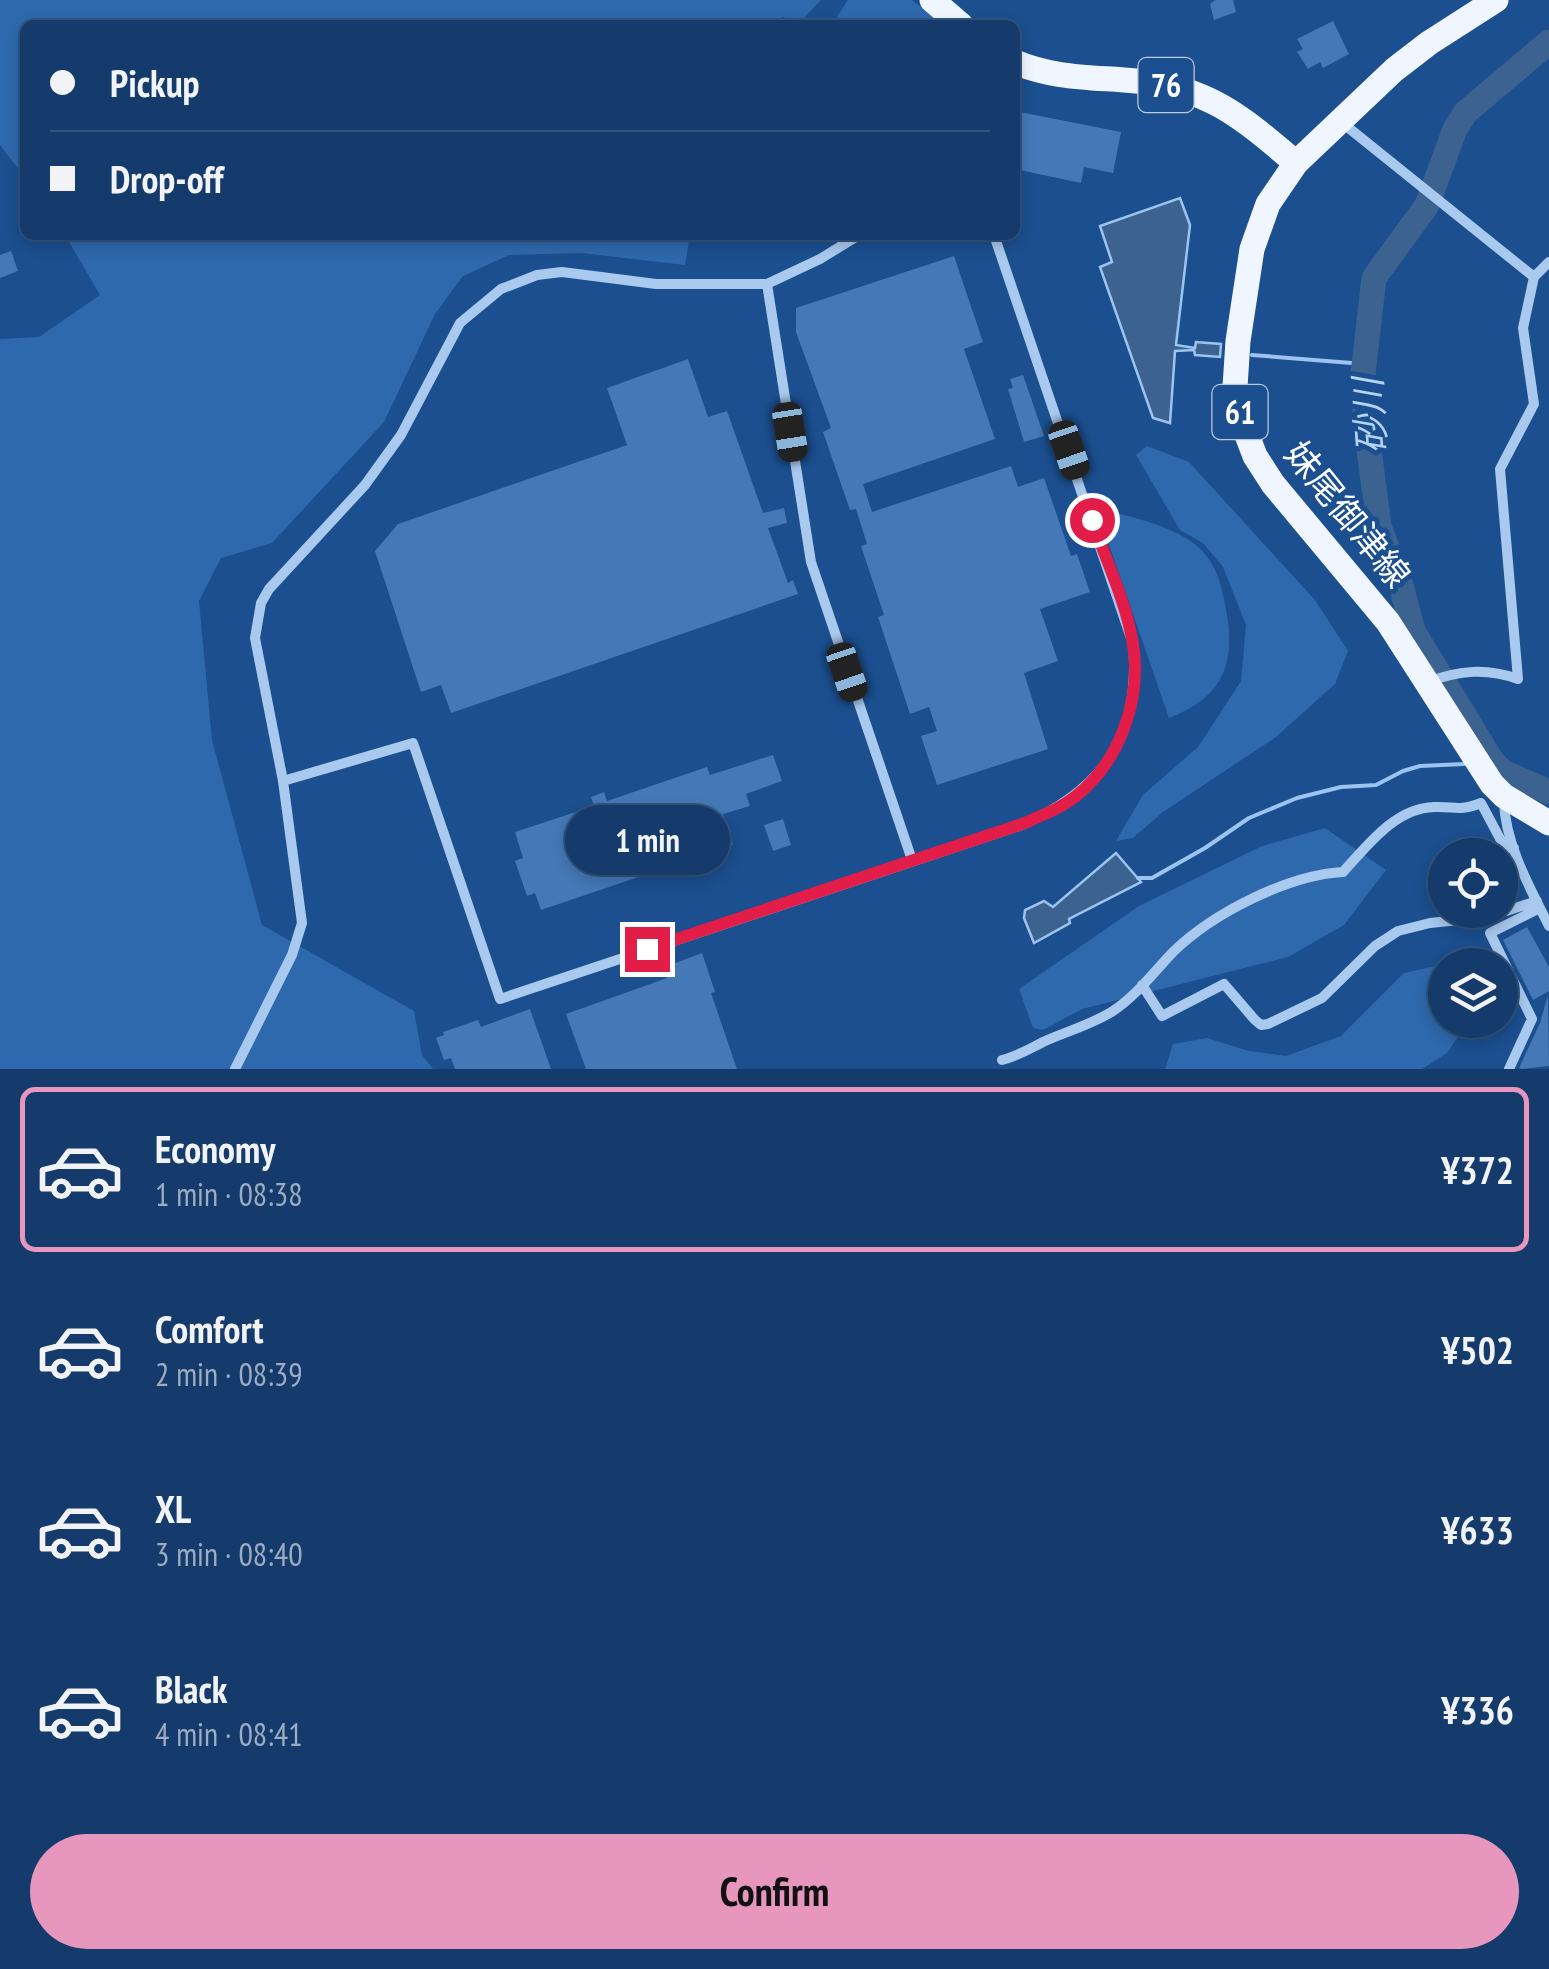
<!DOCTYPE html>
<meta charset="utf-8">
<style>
:root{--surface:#143b6b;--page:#214673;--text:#f1f3f6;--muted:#9dadc1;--line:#33557e;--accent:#e797bd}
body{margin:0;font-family:"PT Sans Narrow","Noto Sans JP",sans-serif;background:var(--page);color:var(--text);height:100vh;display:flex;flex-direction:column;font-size:38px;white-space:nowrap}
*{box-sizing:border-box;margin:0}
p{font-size:32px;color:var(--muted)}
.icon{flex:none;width:55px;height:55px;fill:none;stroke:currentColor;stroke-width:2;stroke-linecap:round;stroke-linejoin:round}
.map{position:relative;height:1069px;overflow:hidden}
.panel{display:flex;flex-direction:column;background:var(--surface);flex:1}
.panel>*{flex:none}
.guide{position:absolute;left:20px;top:20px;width:1000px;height:220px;border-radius:15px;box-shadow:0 5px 15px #0003,0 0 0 2px var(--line);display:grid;align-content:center;height:220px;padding:0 30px;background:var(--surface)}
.controls{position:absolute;left:1428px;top:838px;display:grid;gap:20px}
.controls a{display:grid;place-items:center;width:90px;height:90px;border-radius:50%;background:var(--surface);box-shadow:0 5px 15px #0003,0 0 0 2px var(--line);font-size:50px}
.end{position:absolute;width:45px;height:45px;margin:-22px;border:12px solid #e11d48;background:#fff;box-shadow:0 0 0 5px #fff}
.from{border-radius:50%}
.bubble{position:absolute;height:70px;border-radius:35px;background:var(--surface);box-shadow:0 5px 15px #0003,0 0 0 2px var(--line);font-size:32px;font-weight:600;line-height:70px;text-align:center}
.car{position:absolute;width:30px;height:60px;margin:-30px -15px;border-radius:12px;box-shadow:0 0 8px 2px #0007;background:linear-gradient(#222 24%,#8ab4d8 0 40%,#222 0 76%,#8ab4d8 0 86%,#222 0)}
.guide b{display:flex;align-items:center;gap:35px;height:95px;font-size:38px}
.guide b+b{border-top:2px solid var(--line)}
.guide i{width:25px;height:25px;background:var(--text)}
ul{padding:18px 0 0;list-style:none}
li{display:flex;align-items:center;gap:30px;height:165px;margin:0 20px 15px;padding:0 10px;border:5px solid transparent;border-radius:15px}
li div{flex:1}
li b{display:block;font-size:38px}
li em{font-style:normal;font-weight:600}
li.current{border-color:var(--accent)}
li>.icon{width:90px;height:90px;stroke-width:1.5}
.cta{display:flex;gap:20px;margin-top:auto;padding:20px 30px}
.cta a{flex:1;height:115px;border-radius:60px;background:var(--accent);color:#111;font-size:40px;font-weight:600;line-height:115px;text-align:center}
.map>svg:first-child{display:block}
</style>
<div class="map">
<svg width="1549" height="1069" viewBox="0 0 1549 1069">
<rect width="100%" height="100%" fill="#1b4f8f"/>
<path fill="#2e69ad" d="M0 0H821L800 22 782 17 774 25H25V178L0 145Z
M848 0H912L943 25H832Z
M65 235H690L685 265 582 253 509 255 463 276 435 314 384 422 272 543 221 558 199 601 212 740 262 925 414 1011 422 1055 433 1069H0V339L39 337 100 295Z
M1147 446 1189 462 1315 600 1348 651 1335 684 1276 737 1163 812 1133 838 1116 841 1143 795 1198 747 1241 681 1246 625 1223 567 1203 543 1180 530 1136 455Z
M1107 511C1133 517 1176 527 1198 547 1217 564 1221 584 1226 609 1236 663 1224 697 1169 718L1098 513Z
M1325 828 1386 870 1344 925 1288 957 1082 1009 1043 1030 1033 1028 1019 989 1139 906 1262 846Z
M1445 964V1020H1469L1447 1053 1422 1069H1165L1173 1044 1207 1038 1249 1051 1286 1056 1341 1036 1404 973Z"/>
<path fill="#3c6290" stroke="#9cc4f0" stroke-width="2.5" d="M1180 198 1190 225 1176 345 1195 348 1196 342 1221 344 1220 357 1195 355 1194 350 1175 351 1170 423 1153 418 1100 267 1112 262 1100 226Z
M1116 853 1141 882 1069 919 1070 923 1034 943 1024 918 1025 910 1044 901 1053 907Z"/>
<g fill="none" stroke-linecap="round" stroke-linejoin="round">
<path stroke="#9cc4f0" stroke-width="4" d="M1252 355 1364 364
M1138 878H1152L1205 848 1249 818 1297 798 1341 787 1376 785 1403 771 1420 766 1464 764"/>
<path stroke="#3c6290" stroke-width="25" d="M1549 42 1466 112 1455 129 1427 205 1374 278 1363 374 1366 427 1379 526 1401 585 1413 631 1492 761 1503 772 1549 792"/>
</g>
<path fill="#4478b7" d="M1215 0H1233L1236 12 1214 20 1210 4Z
M1333 21 1349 54 1323 68 1320 62 1308 69 1297 52 1303 49 1297 39Z
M1015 111 1121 132 1113 173 1084 167 1081 183 1015 169Z
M11 251 18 271 0 278V255Z
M954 256 983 342 964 349 995 439 863 484 872 512 1011 466 1018 487 1044 478 1071 556 1077 554 1090 592 1040 609 1058 661 1024 673 1048 749 937 785 921 736 937 731 929 707 910 714 878 617 884 615 861 546 867 544 856 509 850 510 823 432 831 428 796 332V308Z
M688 359 708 417 727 411 763 513 784 508 787 523 768 528 788 583 793 580 798 594 451 713 441 685 421 692 375 551 398 524 627 445 607 388Z
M1023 375 1044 436 1024 442 1008 389 1013 388 1010 379Z
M773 755 782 781 746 794 750 806 723 814 733 845 541 910 535 893 527 896 515 861 523 858 515 832 594 806 591 797 604 792 607 801 707 767 710 775Z
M783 819 791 845 773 851 764 825Z
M1527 927 1549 967V991L1533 1000 1503 940Z
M702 953 715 992 711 993 737 1069H586L566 1014 667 978 665 972 671 970 670 965Z
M1548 995 1549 1066 1522 1069 1519 1068 1540 1023Z
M530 1009 551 1069H455L451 1058 444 1060 436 1038 444 1035 443 1032 478 1020 481 1027Z"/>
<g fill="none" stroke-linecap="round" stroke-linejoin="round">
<path stroke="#a9c9ee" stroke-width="10" d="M1340 121 1534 277
M767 284 811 562 912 860
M1428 682C1459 670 1487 668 1518 679L1500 469 1534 404 1523 328 1534 277 1549 262
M283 781 413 743 500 999 1022 825C1104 789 1141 735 1133 644L994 235
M1504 801C1505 844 1530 888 1549 926
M1142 985 1162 1016 1224 984 1255 1020 1261 1025 1268 1024 1322 998 1375 946 1398 931 1430 923 1488 917 1537 901
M1002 1060C1018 1056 1029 1049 1043 1042 1067 1031 1091 1025 1113 1011 1136 996 1154 972 1173 952 1213 913 1288 875 1343 872 1367 846 1395 808 1434 807 1456 806 1457 812 1481 803L1505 848H1514
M235 1069 292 955 302 923 283 781 255 638 261 603 269 589 365 485 401 435 460 323 501 289 537 275 562 272 656 284H767L820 259 859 235
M1509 1069 1532 1019 1490 933 1540 908"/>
<path stroke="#f0f6ff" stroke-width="25" d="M932 0 961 25
M1496 0 1429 43 1394 70 1296 163 1268 204 1252 249 1238 341 1235 387 1242 422 1255 456 1273 484 1388 622 1492 784 1504 796 1549 823
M1015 62C1054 79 1095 77 1136 81 1208 87 1243 118 1296 163"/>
</g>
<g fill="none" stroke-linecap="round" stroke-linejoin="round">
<path stroke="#e11d48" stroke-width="12" d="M647 949 1022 824C1040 816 1060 809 1076 796 1120 761 1142 699 1133 644 1126 602 1106 560 1092 520"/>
</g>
<g text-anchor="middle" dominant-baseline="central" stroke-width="10" stroke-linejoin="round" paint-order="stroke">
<g fill="#1b4f8f" stroke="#bbcadd" stroke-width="2.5">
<rect x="1138.5" y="58" width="55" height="54" rx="8"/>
<rect x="1212.5" y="385" width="55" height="54" rx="8"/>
</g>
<g font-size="32" font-weight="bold" fill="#fff">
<text x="1166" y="85">76</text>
<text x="1240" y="412">61</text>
</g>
<g font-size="35" fill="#fff" stroke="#1b4f8f">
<text transform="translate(1348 514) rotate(51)">妹尾御津線</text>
</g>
<g font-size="38" font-style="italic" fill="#b5d3f5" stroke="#1b4f8f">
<text transform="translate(1369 416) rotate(-94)">砂川</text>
</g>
</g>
</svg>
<div class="controls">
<a><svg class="icon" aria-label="locate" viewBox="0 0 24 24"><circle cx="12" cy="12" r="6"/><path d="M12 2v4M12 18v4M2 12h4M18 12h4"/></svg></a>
<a><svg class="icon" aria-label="layers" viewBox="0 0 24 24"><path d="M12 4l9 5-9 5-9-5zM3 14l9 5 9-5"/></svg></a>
</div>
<i class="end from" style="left:1092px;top:520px"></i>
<i class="end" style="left:647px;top:949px"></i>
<div class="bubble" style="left:565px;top:805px;width:165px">1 min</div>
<i class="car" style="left:790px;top:432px;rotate:171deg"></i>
<i class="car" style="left:1069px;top:450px;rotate:161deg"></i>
<i class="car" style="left:847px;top:672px;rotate:161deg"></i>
<div class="guide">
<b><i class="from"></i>Pickup</b>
<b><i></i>Drop-off</b>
</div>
</div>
<section class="panel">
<ul>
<li class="current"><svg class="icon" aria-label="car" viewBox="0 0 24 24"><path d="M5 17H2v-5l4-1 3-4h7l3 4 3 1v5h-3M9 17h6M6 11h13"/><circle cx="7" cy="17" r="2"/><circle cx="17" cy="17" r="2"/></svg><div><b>Economy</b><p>1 min · 08:38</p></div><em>¥372</em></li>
<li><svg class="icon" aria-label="car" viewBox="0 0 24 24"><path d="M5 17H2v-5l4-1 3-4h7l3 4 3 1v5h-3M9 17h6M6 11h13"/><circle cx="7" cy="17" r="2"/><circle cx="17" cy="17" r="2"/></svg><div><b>Comfort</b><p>2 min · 08:39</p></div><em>¥502</em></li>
<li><svg class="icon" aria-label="car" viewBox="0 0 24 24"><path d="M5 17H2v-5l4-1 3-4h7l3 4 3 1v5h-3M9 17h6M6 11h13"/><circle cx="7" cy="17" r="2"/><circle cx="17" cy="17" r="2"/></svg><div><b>XL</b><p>3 min · 08:40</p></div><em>¥633</em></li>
<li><svg class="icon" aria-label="car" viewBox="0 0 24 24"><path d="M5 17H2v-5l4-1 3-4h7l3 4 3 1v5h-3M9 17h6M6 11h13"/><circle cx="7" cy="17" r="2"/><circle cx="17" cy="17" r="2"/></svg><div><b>Black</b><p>4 min · 08:41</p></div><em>¥336</em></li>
</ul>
<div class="cta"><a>Confirm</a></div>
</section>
